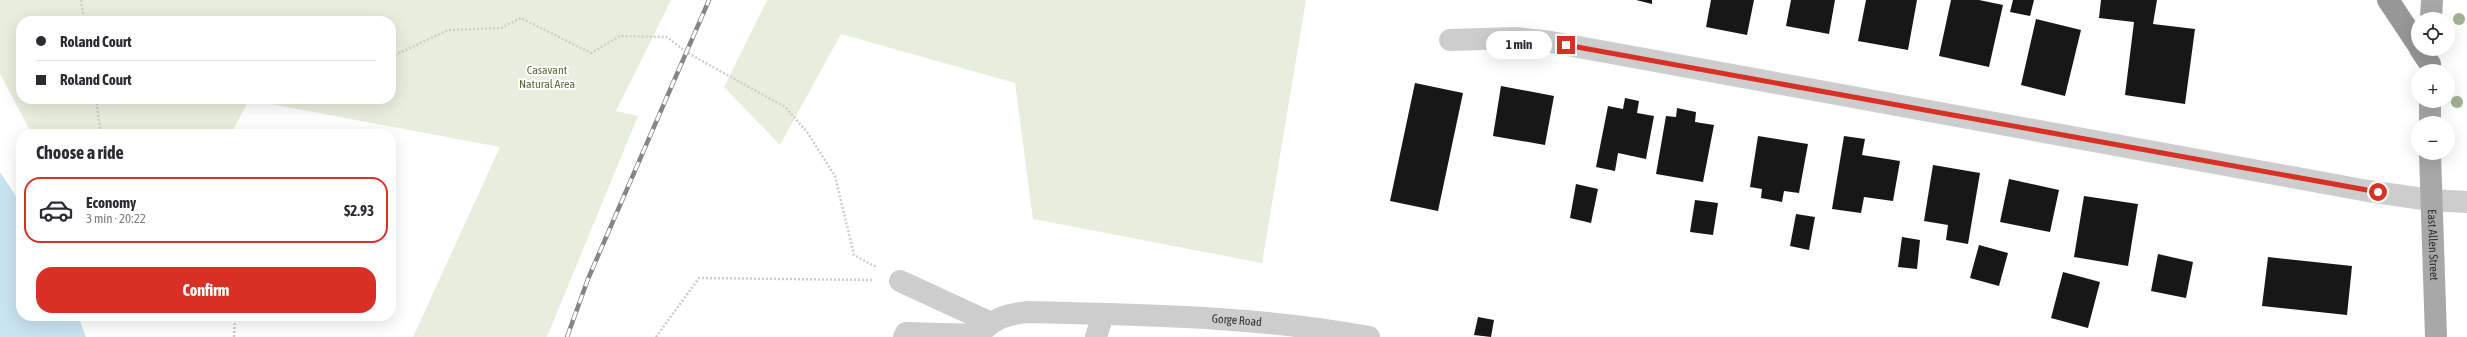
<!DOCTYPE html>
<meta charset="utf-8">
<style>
:root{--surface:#fff;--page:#f2f2f3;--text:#2b2b33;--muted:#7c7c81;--line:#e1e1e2;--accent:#d93025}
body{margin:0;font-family:"Asap Condensed",sans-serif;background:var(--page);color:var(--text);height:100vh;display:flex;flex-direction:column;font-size:15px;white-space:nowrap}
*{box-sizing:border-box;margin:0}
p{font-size:13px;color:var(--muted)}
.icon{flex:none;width:22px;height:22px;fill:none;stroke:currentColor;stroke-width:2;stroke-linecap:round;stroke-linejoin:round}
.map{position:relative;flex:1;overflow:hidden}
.details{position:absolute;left:16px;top:129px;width:380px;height:192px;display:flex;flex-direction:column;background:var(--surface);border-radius:16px;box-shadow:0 4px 16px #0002}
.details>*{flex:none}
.hud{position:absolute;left:16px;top:16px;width:380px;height:88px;border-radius:16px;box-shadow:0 4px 16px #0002;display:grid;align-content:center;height:88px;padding:0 20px;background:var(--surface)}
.tools{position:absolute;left:2411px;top:12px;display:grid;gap:8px}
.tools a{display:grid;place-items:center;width:44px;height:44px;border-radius:50%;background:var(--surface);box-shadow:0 4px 16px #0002;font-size:20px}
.end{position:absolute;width:18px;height:18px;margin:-9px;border:5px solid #d93025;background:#fff;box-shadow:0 0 0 2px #fff}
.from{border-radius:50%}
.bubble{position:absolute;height:28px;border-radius:14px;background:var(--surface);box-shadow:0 4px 16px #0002;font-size:13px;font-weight:700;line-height:28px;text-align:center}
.hud b{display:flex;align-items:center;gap:14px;height:38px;font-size:15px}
.hud b+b{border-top:1px solid var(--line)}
.hud i{width:10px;height:10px;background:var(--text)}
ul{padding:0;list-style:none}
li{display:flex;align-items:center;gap:12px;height:66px;margin:0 8px 6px;padding:0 12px;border:2px solid var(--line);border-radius:16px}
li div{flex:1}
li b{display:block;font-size:15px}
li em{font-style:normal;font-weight:700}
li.selected{border-color:var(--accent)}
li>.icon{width:36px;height:36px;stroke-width:1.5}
h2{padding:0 20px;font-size:18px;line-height:48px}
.primary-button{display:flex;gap:8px;margin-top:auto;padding:8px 20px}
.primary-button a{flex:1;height:46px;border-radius:16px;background:var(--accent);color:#fff;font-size:16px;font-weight:700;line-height:46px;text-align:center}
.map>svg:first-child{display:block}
</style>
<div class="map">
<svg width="2467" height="337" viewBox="0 0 2467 337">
<rect width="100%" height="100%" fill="#fff"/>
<path fill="#e8eedd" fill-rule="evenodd" d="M0 0H671L616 111 638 116 547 337H413L500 147 249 100 231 134H32L0 74ZM21 21H391V99H21Z
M767 0H1306L1262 263 1033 219 1015 83 841 34 780 145 724 87Z"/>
<path fill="#c8e4ef" d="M0 172 21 204V316H78L86 337H0Z"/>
<path fill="#171717" d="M1636 0H1652V4Z
M1711 0H1754L1747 35 1706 27Z
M1791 0H1835L1829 34 1786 26Z
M1866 0H1917L1908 50 1858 41Z
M1951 0H1979L2003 5 1989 67 1939 56Z
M2013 0H2034L2030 16 2010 12Z
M2101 0H2157L2153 24 2195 29 2185 104 2125 95 2134 22 2099 18Z
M2036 19 2081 30 2065 96 2021 85Z
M1415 83 1463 93 1438 211 1390 201Z
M1501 86 1554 96 1545 145 1493 136Z
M1625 98 1639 101 1637 113 1654 116 1646 159 1618 153 1615 171 1596 167 1608 106 1623 109Z
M1677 108 1696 112 1695 122 1714 125 1703 182 1656 174 1666 116 1676 117Z
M1758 136 1808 144 1799 193 1784 191 1782 202 1761 198 1762 189 1750 187Z
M1844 136 1865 139 1862 155 1900 161 1893 201 1864 197 1861 213 1832 209Z
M1933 165 1980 173 1968 244 1946 240 1948 225 1924 221Z
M2009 179 2059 190 2050 232 2000 222Z
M1576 184 1598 189 1591 223 1570 218Z
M2084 196 2138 204 2128 266 2074 257Z
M1695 200 1718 203 1713 235 1690 232Z
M1796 214 1815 217 1809 250 1790 246Z
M1902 237 1920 240 1917 269 1898 267Z
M1979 245 2008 253 1999 286 1970 278Z
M2158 254 2193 262 2186 298 2151 291Z
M2268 257 2352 266 2347 315 2262 306Z
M2063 272 2100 282 2088 328 2051 318Z
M1478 317 1494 320 1491 337 1474 335Z"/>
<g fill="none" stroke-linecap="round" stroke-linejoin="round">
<path stroke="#cdcdcd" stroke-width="2.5" stroke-dasharray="2 2" stroke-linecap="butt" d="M81 0 84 21
M391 57 448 30 501 28 521 18 591 53 620 36 667 37 686 52 785 107 807 132 835 176 854 255 876 267
M96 99 101 134
M234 337 235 316
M656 337 699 278 872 280"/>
<g stroke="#cdcdcd" stroke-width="22">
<path d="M1450 40 1516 38 1551 42 2368 191 2430 200 2467 202"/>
<path d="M900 281 991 323"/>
<path d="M904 337 906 333 978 335"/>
<path id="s1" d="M978 337C990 319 1007 314 1028 312 1142 315 1257 316 1369 337"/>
<path d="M1096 337 1103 314"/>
</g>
<g stroke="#a8a8a8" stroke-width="22">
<path d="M2431 19 2432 0"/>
<path d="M2430 123V101"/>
<path id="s2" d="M2430 153 2436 337"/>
</g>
<path stroke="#979797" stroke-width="22" d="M2388 0 2418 45
M2420 49 2430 64"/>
<defs>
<path id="rail" d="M567 337 588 279 709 0"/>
</defs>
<use href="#rail" stroke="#858585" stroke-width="4.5"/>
<use href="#rail" stroke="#fff" stroke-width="3" stroke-dasharray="9" stroke-linecap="butt"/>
</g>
<g fill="#a3b092">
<circle cx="2459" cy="19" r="6"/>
<circle cx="2457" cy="102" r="6"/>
</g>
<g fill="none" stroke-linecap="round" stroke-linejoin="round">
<path stroke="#d93025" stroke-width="5" d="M1566 45 2378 192"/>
</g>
<g text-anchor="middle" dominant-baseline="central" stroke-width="4" stroke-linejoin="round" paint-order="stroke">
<g font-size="12" fill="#587039" stroke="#fff">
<text x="547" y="70">Casavant<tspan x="547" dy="14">Natural Area</tspan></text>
</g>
<g font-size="12" fill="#303030" stroke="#fff">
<text stroke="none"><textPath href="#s2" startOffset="92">East Allen Street</textPath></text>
<text stroke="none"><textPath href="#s1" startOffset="267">Gorge Road</textPath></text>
</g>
</g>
</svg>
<div class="tools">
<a><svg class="icon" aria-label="locate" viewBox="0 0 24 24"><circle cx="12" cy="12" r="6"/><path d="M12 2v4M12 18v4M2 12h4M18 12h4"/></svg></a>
<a>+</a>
<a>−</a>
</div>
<i class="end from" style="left:2378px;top:192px"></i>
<i class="end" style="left:1566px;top:45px"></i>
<div class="bubble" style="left:1486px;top:31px;width:66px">1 min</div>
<div class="hud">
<b><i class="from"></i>Roland Court</b>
<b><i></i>Roland Court</b>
</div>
<section class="details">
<h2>Choose a ride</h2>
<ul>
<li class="selected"><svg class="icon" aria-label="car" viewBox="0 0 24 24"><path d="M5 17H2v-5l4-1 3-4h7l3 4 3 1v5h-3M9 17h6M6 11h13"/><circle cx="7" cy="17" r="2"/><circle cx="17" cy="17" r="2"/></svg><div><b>Economy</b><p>3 min · 20:22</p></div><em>$2.93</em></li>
</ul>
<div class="primary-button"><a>Confirm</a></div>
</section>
</div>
